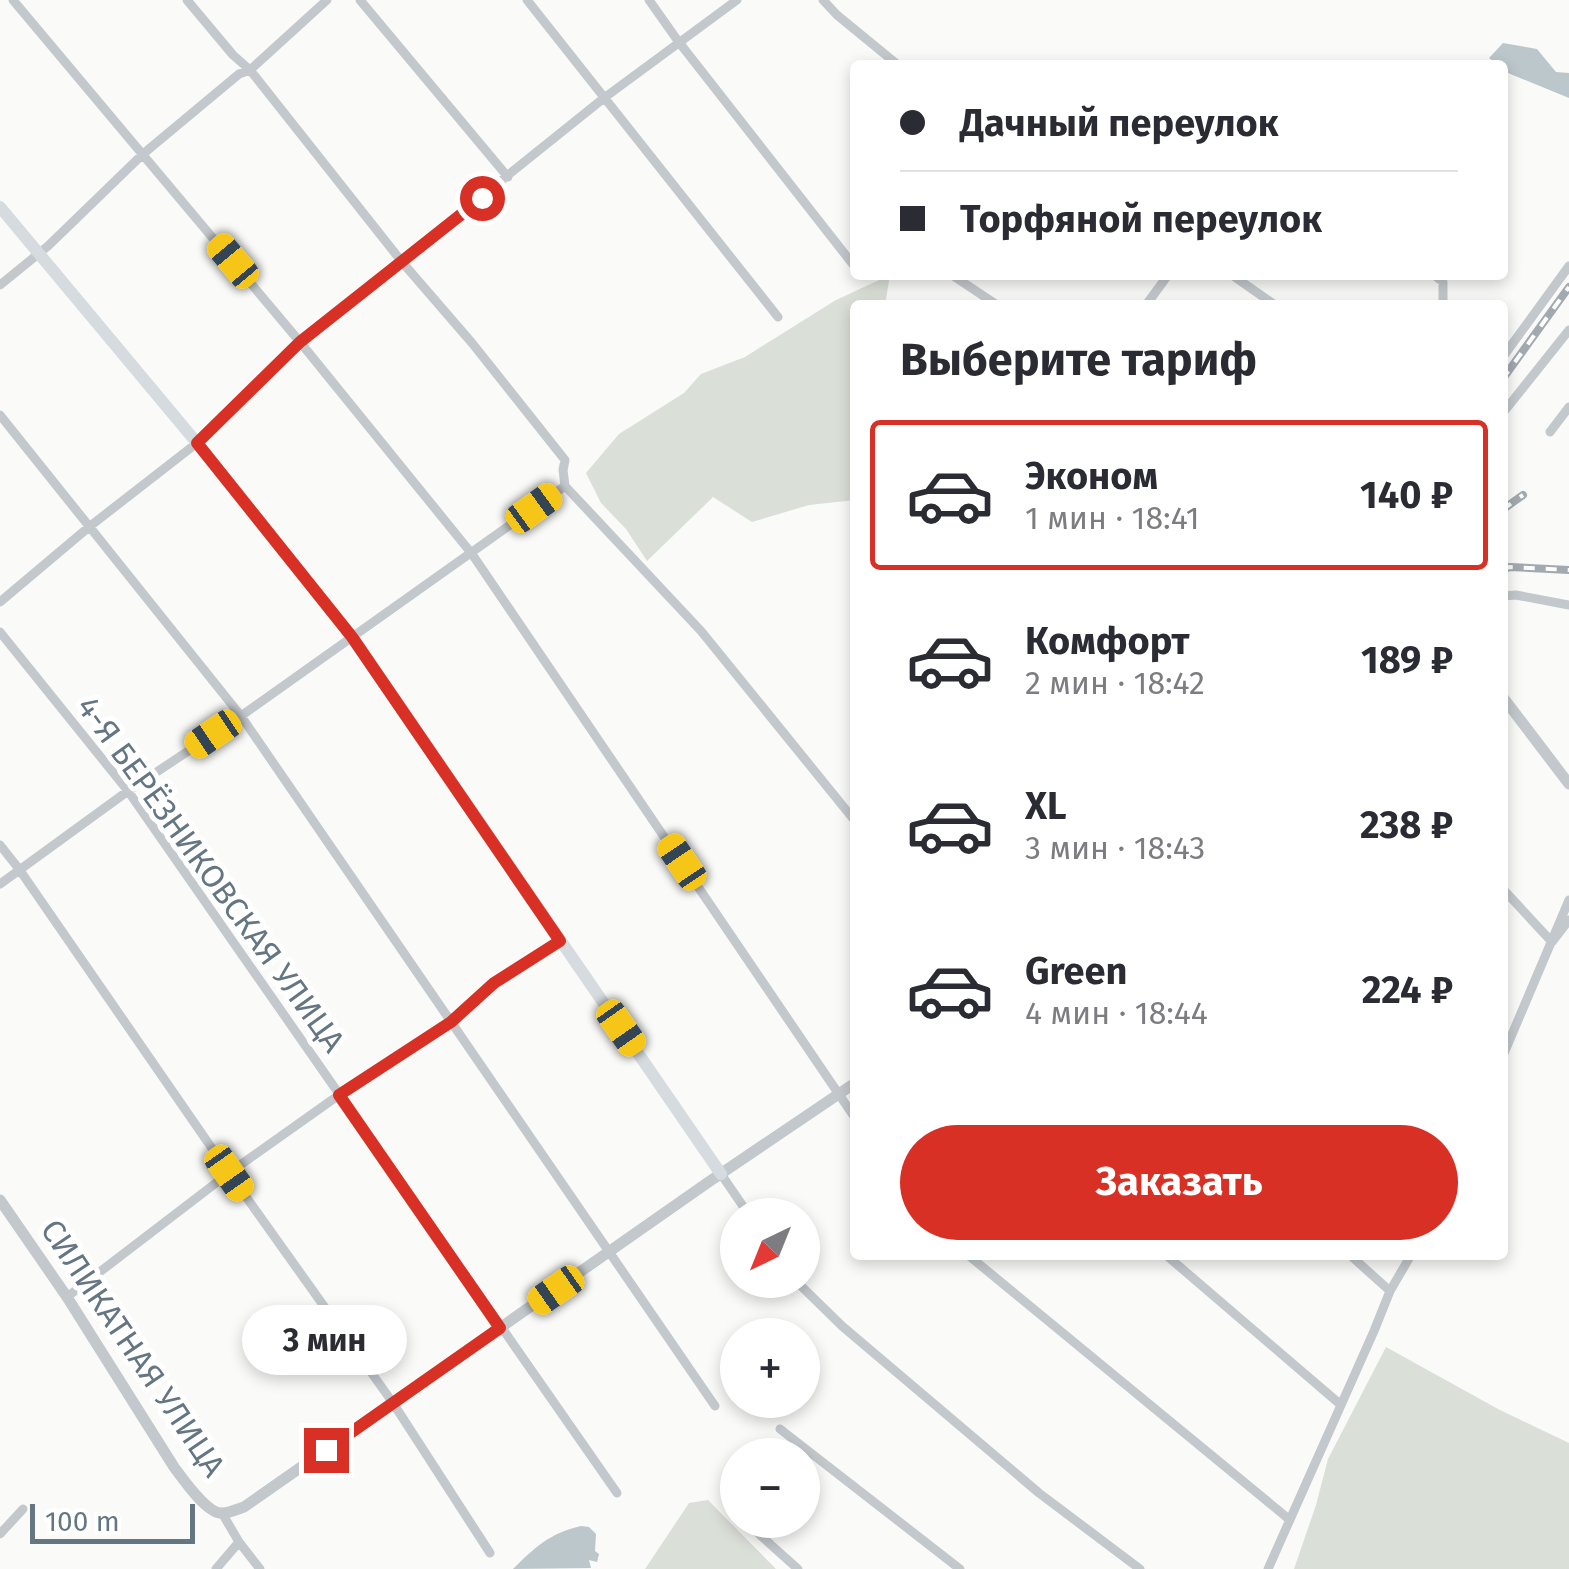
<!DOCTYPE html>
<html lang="ru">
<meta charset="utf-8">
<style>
:root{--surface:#fff;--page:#f7f7f7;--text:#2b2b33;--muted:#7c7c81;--line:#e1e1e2;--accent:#d93025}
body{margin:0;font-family:"Fira Sans",sans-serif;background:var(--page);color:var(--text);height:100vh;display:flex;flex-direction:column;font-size:38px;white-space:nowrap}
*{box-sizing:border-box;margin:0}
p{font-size:32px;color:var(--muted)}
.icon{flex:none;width:55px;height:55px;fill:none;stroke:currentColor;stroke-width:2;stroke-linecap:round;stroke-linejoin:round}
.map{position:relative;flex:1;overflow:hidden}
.side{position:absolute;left:850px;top:300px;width:658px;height:960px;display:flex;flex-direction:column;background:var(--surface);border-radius:10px;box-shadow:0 5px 15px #0003}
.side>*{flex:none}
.hud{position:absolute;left:850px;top:60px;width:658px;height:220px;border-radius:10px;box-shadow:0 5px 15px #0003;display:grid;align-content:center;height:220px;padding:0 50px;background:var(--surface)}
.needle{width:65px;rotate:223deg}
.tools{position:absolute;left:720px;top:1198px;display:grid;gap:20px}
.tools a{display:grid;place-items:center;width:100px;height:100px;border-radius:50%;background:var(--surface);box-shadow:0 5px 15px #0003;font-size:50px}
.scale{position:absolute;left:30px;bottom:25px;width:165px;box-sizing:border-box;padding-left:10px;border:5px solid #657683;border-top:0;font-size:28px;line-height:35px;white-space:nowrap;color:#657683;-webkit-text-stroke:8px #fff;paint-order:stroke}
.end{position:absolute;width:45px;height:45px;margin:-22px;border:12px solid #d93025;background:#fff;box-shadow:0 0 0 5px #fff}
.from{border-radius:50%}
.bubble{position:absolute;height:70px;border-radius:35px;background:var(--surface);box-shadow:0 5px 15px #0003;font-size:32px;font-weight:700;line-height:70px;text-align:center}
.car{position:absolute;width:30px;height:60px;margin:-30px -15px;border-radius:12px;box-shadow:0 0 8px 2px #0007;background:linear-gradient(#f5c518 24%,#345 0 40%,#f5c518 0 76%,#345 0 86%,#f5c518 0)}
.hud b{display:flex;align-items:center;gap:35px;height:95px;font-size:38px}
.hud b+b{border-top:2px solid var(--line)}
.hud i{width:25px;height:25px;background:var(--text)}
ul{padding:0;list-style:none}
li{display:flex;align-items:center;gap:30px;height:150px;margin:0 20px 15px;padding:0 30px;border:5px solid transparent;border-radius:10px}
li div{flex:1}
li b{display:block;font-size:38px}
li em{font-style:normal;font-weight:700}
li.active{border-color:var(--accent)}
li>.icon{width:90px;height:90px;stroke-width:1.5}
h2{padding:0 50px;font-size:45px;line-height:120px}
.action{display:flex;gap:20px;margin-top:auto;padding:20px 50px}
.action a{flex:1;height:115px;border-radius:60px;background:var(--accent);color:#fff;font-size:40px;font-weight:700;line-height:115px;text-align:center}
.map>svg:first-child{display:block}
</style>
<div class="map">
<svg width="1569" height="1569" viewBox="0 0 1569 1569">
<rect width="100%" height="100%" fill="#fafaf8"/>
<path fill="#dadfd7" d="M890 275 885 305H855V500L809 505 752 522 713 497 647 561 626 529 601 503 586 473 619 434 684 393 701 374 745 357 836 300Z
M1386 1347 1498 1409 1569 1443V1569H1294L1316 1505 1328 1459Z
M708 1500 776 1569H645L689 1503Z"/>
<path fill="#bbc7cb" d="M1503 43 1537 49 1556 72 1569 73V98L1508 73 1503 69 1502 65H1498L1489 58Z
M581 1526 589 1527 596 1534 595 1551 599 1554 597 1562 589 1560 591 1568 513 1569C534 1548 550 1533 581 1526Z"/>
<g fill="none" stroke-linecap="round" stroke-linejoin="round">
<path stroke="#c3c8cc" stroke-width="9" d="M13 0 300 342 472 554 855 1118
M187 0 233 55 250 70 402 262 472 343 565 460 563 470 565 486
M360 0 508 177
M527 0 778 317
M649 0 678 41 855 267
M823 0 837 15 898 65
M952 275 997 305
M1232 275 1275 305
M1434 275 1443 282V305
M0 285 48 246 143 154 239 74 250 70 327 0
M1146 305 1168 275
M1502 358 1569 266
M1502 414 1569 330
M0 415 241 716 715 1406
M1550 432 1569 407
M565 486 701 631 855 821
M1502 596 1516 595 1569 605
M0 602 89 527 197 443 300 342 604 98 737 0
M0 632 128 791 617 1493
M0 845 19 869 229 1173 393 1403 490 1553
M0 884 128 791 241 716 565 486
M1502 888 1552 942 1569 920
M1502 1058 1569 900
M721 1174 749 1215
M968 1255 1290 1520
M1166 1255 1341 1405
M1350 1255 1390 1291
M795 1280 842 1326 1039 1493 1140 1569
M67 1297 229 1173 339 1095 451 1022 494 983 560 941
M780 1429 960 1569
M734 1485 738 1502
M222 1513 239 1542 260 1569
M746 1520 760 1535 798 1569
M0 1534 23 1509
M216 1569 239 1542
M1268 1569 1374 1331 1390 1291 1411 1255"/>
<path stroke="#c3c8cc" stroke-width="11" d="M1502 696 1569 784
M0 1200 67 1297 174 1467C183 1479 205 1511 220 1513 227 1514 238 1509 244 1507L710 1181 855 1083"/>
<path stroke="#d6dbdf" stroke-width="12" d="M0 207 197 443 352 637 721 1174"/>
<defs>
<path id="rail" d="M1502 380 1569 287
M1502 510 1523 495
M1502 569 1510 567 1569 570"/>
</defs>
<use href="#rail" stroke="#a2aab0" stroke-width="8"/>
<use href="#rail" stroke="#fff" stroke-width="4" stroke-dasharray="11" stroke-linecap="butt"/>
</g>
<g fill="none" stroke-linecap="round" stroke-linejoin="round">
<path stroke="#d93025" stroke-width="12" d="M326 1450 500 1328 339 1095 451 1022 494 983 560 941 352 637 197 443 300 342 482 198"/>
</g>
<g text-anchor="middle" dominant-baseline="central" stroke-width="10" stroke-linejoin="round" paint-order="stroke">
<g font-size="32" fill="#657683" stroke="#fff">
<text transform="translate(211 874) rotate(54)">4-Я БЕРЁЗНИКОВСКАЯ УЛИЦА</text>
<text transform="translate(133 1348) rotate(56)">СИЛИКАТНАЯ УЛИЦА</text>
</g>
</g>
</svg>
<div class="tools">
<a><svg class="needle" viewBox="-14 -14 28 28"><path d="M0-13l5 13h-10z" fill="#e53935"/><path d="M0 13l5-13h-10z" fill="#7c7c81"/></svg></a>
<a>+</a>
<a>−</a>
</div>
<div class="scale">100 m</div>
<i class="end from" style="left:482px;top:198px"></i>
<i class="end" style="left:326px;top:1450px"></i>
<div class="bubble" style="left:242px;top:1305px;width:165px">3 мин</div>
<i class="car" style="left:233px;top:261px;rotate:320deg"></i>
<i class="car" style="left:534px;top:508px;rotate:54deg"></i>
<i class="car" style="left:213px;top:734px;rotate:236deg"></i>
<i class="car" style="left:682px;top:862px;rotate:326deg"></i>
<i class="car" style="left:621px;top:1028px;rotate:145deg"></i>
<i class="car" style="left:229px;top:1173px;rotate:145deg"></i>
<i class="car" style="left:556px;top:1290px;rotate:235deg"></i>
<div class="hud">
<b><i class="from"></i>Дачный переулок</b>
<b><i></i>Торфяной переулок</b>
</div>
<section class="side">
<h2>Выберите тариф</h2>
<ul>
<li class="active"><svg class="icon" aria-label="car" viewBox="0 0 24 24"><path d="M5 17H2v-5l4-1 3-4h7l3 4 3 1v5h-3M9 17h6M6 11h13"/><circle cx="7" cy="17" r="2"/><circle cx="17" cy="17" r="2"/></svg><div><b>Эконом</b><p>1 мин · 18:41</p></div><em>140 ₽</em></li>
<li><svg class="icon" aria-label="car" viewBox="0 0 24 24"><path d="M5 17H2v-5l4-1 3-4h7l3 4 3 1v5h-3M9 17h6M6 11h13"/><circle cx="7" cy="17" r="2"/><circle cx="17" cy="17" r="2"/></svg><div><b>Комфорт</b><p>2 мин · 18:42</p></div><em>189 ₽</em></li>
<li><svg class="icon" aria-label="car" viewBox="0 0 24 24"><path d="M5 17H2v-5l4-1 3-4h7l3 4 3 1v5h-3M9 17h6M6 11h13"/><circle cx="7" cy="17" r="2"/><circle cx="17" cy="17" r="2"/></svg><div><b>XL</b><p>3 мин · 18:43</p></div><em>238 ₽</em></li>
<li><svg class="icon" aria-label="car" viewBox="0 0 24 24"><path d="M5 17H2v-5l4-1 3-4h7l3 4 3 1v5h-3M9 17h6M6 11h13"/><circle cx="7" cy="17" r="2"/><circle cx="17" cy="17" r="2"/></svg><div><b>Green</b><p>4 мин · 18:44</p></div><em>224 ₽</em></li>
</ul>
<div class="action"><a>Заказать</a></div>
</section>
</div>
